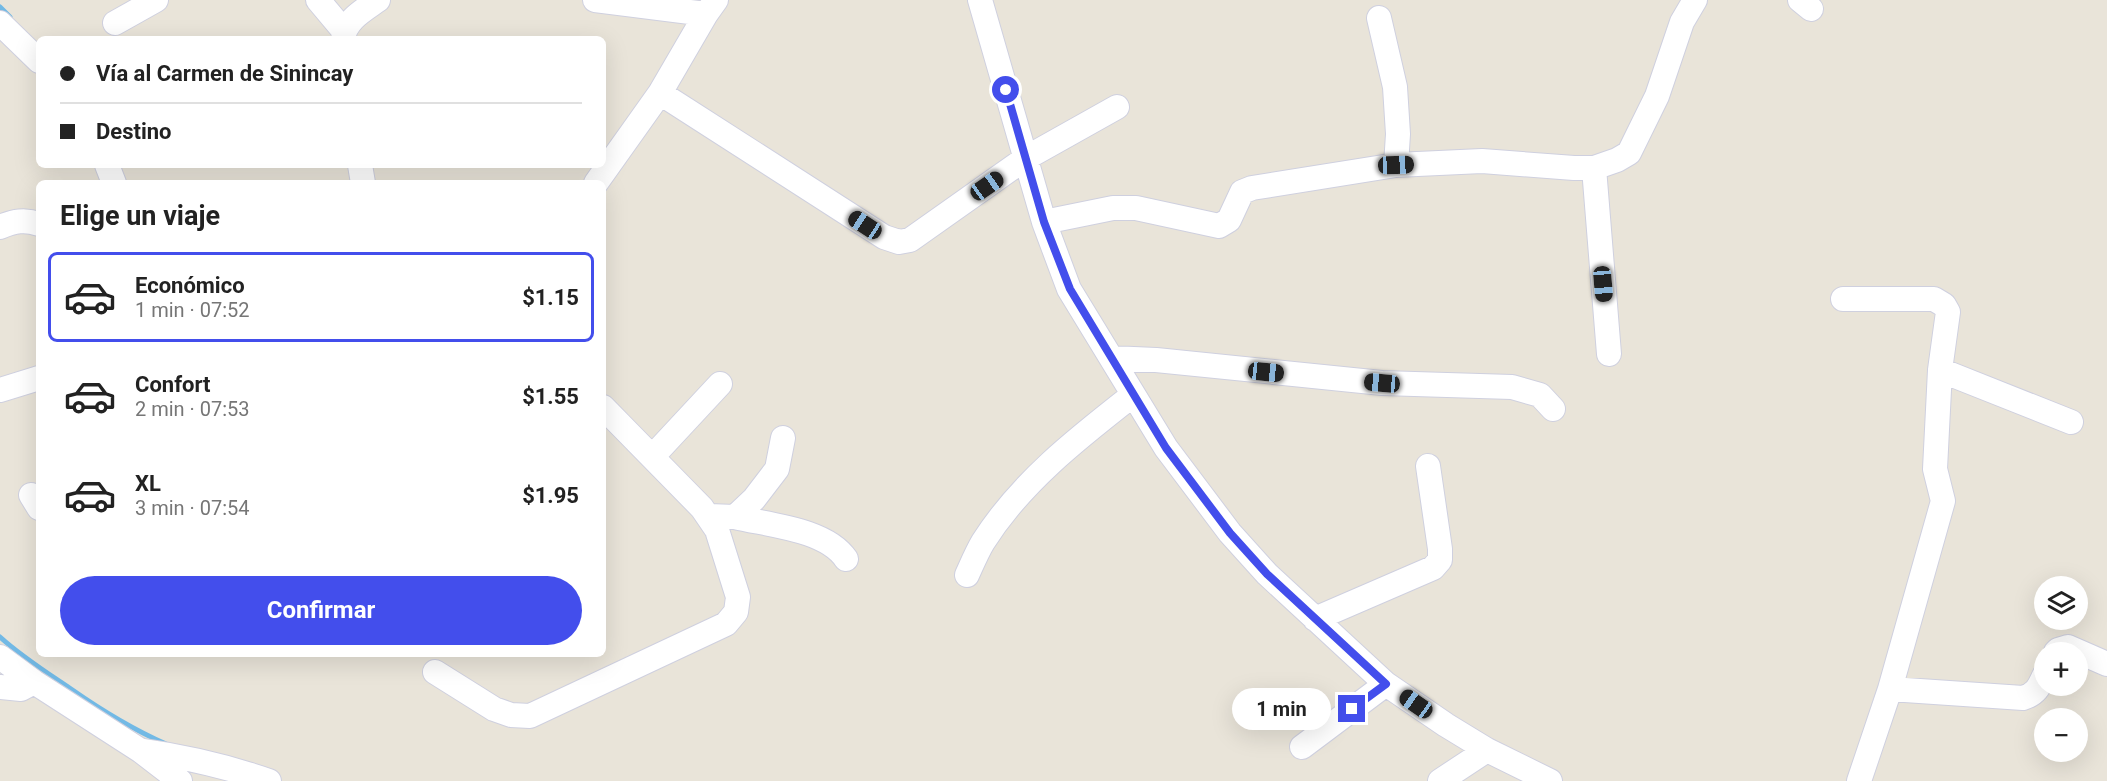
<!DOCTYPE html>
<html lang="es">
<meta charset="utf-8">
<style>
:root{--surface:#fff;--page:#f2f2f2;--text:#222;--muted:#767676;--line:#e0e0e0;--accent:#434eec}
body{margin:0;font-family:Roboto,sans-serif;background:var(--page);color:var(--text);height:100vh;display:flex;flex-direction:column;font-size:22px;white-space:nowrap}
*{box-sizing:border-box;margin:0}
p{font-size:20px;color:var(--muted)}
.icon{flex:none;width:33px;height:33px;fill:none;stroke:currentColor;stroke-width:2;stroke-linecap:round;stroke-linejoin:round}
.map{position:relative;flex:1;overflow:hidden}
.panel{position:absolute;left:36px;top:180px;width:570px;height:477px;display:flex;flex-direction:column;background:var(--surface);border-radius:9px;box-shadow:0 6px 24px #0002}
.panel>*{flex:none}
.hud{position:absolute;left:36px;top:36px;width:570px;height:132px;border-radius:9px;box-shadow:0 6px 24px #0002;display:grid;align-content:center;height:132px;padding:0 24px;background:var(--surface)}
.buttons{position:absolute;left:2034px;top:576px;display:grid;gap:12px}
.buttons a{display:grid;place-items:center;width:54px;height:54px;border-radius:50%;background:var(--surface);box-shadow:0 6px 24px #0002;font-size:30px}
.end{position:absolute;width:27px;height:27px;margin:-14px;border:8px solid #434eec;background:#fff;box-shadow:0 0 0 3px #fff}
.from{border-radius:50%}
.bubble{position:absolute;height:42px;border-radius:21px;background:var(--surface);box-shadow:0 6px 24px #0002;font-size:20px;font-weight:700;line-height:42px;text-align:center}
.car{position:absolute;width:18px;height:36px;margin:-18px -9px;border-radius:8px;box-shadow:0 0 4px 2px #0007;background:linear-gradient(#222 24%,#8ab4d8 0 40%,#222 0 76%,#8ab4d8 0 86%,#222 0)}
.hud b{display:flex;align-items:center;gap:21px;height:57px;font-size:22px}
.hud b+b{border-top:2px solid var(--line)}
.hud i{width:15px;height:15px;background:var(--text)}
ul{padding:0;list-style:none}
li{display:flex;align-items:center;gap:18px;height:90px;margin:0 12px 9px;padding:0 12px;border:3px solid transparent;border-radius:9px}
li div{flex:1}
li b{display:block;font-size:22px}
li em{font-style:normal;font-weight:700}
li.active{border-color:var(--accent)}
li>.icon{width:54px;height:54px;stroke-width:1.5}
h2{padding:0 24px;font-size:27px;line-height:72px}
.button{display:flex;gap:12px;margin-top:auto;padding:12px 24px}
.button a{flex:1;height:69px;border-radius:36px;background:var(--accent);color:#fff;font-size:24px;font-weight:700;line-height:69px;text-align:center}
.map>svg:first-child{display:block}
</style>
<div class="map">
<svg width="2107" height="781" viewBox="0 0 2107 781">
<rect width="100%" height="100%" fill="#e9e4d9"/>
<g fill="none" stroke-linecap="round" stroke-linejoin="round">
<path stroke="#72b9e5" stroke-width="5" d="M0 7 10 17
M0 637C22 657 46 672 71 689 101 710 132 729 166 744"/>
<defs>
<path id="minor" d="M318 0 344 31
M595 0 706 14 716 0
M980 0 1044 222 1069 289 1166 448 1230 533 1267 574 1386 684 1446 725 1487 750 1550 781
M1800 0 1811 9
M1379 18 1395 87 1398 134 1396 165
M0 23 39 61
M115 23 156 0
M343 39C345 20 364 10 378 0
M660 93 884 237 899 242 910 240 1026 158 1117 107
M107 165 114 183
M360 165 363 183
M1594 168 1609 354
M596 183 660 93 706 14
M1044 222 1113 208H1136L1219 226 1229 220 1242 192 1252 188 1396 165 1482 161 1574 168H1594L1617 160 1629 153 1657 96 1682 22 1695 0
M0 227C14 221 25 219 39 224
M1843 299H1934L1944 305 1948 312 1940 370 1935 469 1943 501 1890 689
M1111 358 1156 360 1382 383 1512 387 1540 395 1553 409
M1940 370 2071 422
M0 390 39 378
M653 456 720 384
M31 495 39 508
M709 516 735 517 754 499 777 469 783 438
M735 517C768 525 826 529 846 559
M967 575C972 564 977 552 983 542 1021 482 1078 438 1133 395
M1315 619 1433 568 1440 560V549L1428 466
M2056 652 2058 650 2068 647 2107 664
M0 657 34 682 141 751 180 781
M435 672 494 709 511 715 530 716 726 624 736 612 738 597 717 530 702 508 603 407
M0 687 21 689 34 682
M1302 747 1386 684
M143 751C187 757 228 767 269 781
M1440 781 1487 750
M1859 781 1890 689 2023 698C2036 694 2039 687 2044 676"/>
</defs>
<use href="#minor" stroke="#cfd0df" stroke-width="26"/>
<use href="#minor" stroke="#fff" stroke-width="24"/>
</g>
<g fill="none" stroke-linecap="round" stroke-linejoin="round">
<path stroke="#434eec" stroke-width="8" d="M1006 90 1044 222 1070 289 1166 448 1230 533 1267 574 1386 684 1352 709"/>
</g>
</svg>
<div class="buttons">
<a><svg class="icon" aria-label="layers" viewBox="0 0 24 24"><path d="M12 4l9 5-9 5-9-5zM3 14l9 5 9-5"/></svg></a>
<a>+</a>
<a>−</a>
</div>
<i class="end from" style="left:1006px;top:90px"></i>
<i class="end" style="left:1352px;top:709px"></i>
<div class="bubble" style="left:1232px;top:688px;width:99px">1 min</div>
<i class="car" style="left:1396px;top:165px;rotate:88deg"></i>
<i class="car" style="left:987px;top:186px;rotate:55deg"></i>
<i class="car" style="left:865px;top:225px;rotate:303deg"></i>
<i class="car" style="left:1603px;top:284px;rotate:175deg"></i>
<i class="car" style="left:1266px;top:372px;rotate:96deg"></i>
<i class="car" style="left:1382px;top:383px;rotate:275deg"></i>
<i class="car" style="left:1416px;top:704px;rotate:305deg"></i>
<div class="hud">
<b><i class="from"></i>Vía al Carmen de Sinincay</b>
<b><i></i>Destino</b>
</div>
<section class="panel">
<h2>Elige un viaje</h2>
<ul>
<li class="active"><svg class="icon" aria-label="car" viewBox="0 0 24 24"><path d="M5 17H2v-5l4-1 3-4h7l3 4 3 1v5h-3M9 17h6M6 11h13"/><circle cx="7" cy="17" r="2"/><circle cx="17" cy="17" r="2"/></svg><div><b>Económico</b><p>1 min · 07:52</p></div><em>$1.15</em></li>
<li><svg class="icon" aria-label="car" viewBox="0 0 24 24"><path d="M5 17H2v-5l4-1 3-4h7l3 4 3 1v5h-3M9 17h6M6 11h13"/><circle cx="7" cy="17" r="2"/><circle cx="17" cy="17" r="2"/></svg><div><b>Confort</b><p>2 min · 07:53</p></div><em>$1.55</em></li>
<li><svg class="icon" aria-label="car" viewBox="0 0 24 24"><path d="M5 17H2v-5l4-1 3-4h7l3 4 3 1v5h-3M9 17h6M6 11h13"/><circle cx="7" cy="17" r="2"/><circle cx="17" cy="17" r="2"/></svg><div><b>XL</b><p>3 min · 07:54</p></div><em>$1.95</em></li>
</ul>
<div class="button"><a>Confirmar</a></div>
</section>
</div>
